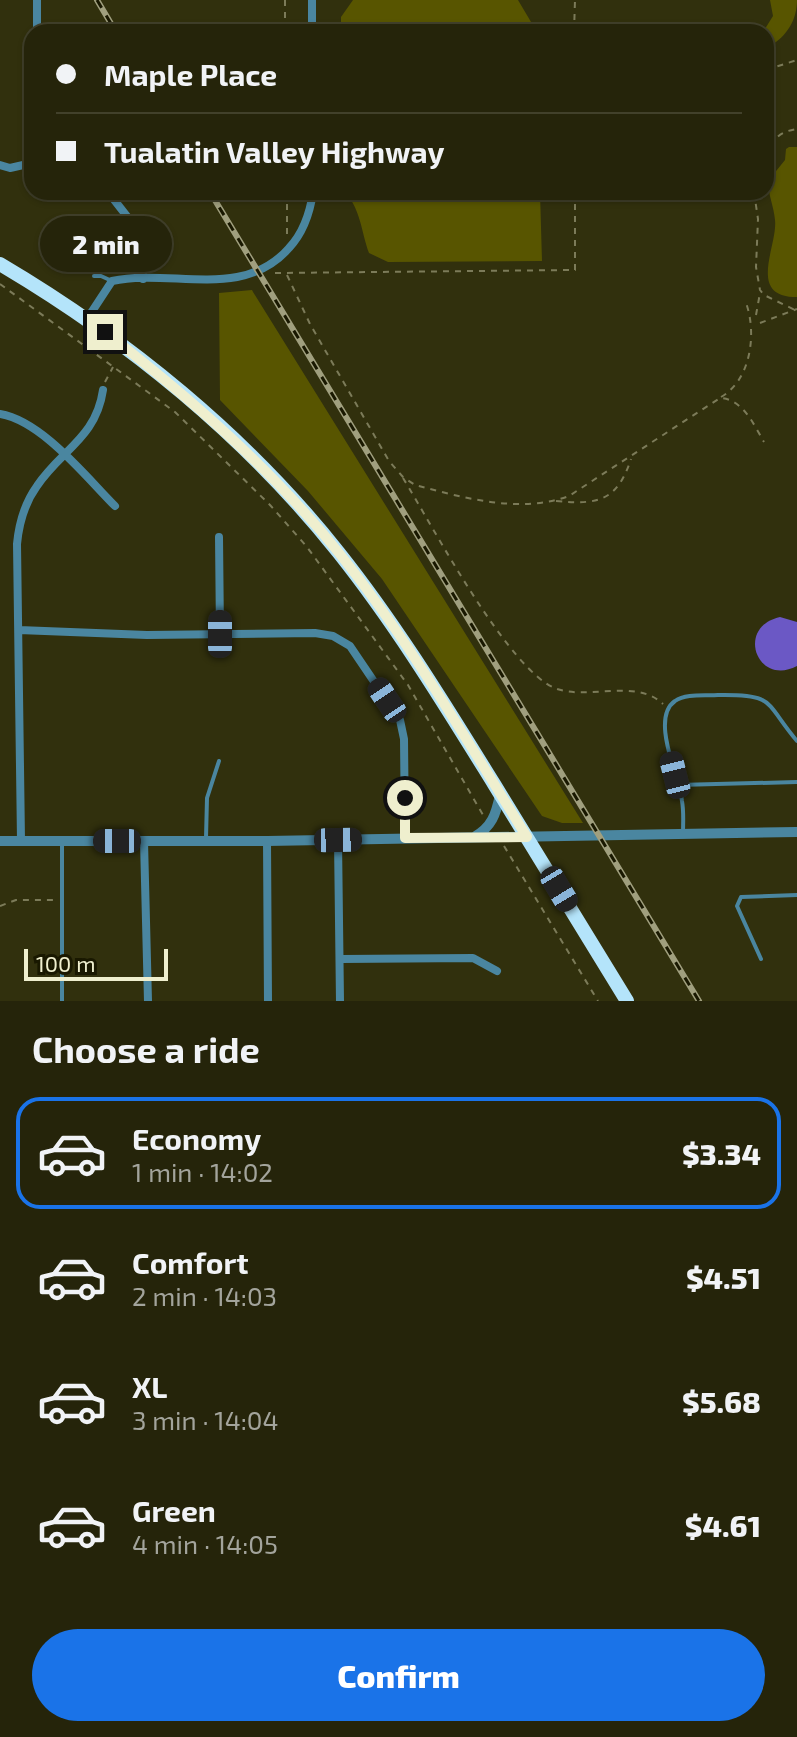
<!DOCTYPE html>
<meta charset="utf-8">
<style>
:root{--surface:#25240a;--page:#313018;--text:#f1f3f6;--muted:#a3a49c;--line:#42412b;--accent:#1a73e8}
body{margin:0;font-family:"Exo 2",sans-serif;background:var(--page);color:var(--text);height:100vh;display:flex;flex-direction:column;font-size:30px;white-space:nowrap}
*{box-sizing:border-box;margin:0}
p{font-size:26px;color:var(--muted)}
.icon{flex:none;width:44px;height:44px;fill:none;stroke:currentColor;stroke-width:2;stroke-linecap:round;stroke-linejoin:round}
.map{position:relative;height:1001px;overflow:hidden}
.side{display:flex;flex-direction:column;background:var(--surface);flex:1}
.side>*{flex:none}
.guide{position:absolute;left:24px;top:24px;width:750px;height:176px;border-radius:24px;box-shadow:0 2px 6px #0004,0 0 0 2px var(--line);display:grid;align-content:center;height:176px;padding:0 32px;background:var(--surface)}
.scale{position:absolute;left:24px;bottom:20px;width:144px;box-sizing:border-box;padding-left:8px;border:4px solid #efefce;border-top:0;font-size:22px;line-height:28px;white-space:nowrap;color:#efefce;-webkit-text-stroke:6px #191800;paint-order:stroke}
.end{position:absolute;width:36px;height:36px;margin:-18px;border:10px solid #efefce;background:#111;box-shadow:0 0 0 4px #111}
.from{border-radius:50%}
.bubble{position:absolute;height:56px;border-radius:28px;background:var(--surface);box-shadow:0 2px 6px #0004,0 0 0 2px var(--line);font-size:26px;font-weight:800;line-height:56px;text-align:center}
.car{position:absolute;width:24px;height:48px;margin:-24px -12px;border-radius:10px;box-shadow:0 0 6px 2px #0007;background:linear-gradient(#222 24%,#8ab4d8 0 40%,#222 0 76%,#8ab4d8 0 86%,#222 0)}
.guide b{display:flex;align-items:center;gap:28px;height:76px;font-size:30px}
.guide b+b{border-top:2px solid var(--line)}
.guide i{width:20px;height:20px;background:var(--text)}
ul{padding:0;list-style:none}
li{display:flex;align-items:center;gap:24px;height:112px;margin:0 16px 12px;padding:0 16px;border:4px solid transparent;border-radius:24px}
li div{flex:1}
li b{display:block;font-size:30px}
li em{font-style:normal;font-weight:800}
li.on{border-color:var(--accent)}
li>.icon{width:72px;height:72px;stroke-width:1.5}
h2{padding:0 32px;font-size:36px;line-height:96px}
.button{display:flex;gap:16px;margin-top:auto;padding:16px 32px}
.button a{flex:1;height:92px;border-radius:48px;background:var(--accent);color:#fff;font-size:32px;font-weight:800;line-height:92px;text-align:center}
.map>svg:first-child{display:block}
</style>
<div class="map">
<svg width="797" height="1001" viewBox="0 0 797 1001">
<rect width="100%" height="100%" fill="#31300d"/>
<path fill="#585500" d="M353 0H518L534 27V32H341V17Z
M770 0H797C797 20 787 36 770 46L766 32H763L773 16Z
M789 147H797V297C746 297 778 246 775 220 774 207 768 194 768 181L785 160 786 149Z
M345 192H540L542 261 388 262 369 253C361 231 361 210 345 192Z
M252 290 253 292 583 823H562L542 816 382 579 308 491 220 400 219 293Z"/>
<path fill="#6b58c5" d="M780 617 797 622V666C757 687 735 627 780 617Z"/>
<g fill="none" stroke-linecap="round" stroke-linejoin="round">
<path stroke="#7c7b59" stroke-width="2" stroke-dasharray="6 6" stroke-linecap="butt" d="M285 0V32
M574 32 575 0
M766 70 797 60
M766 157C773 139 778 132 797 129
M287 192V234
M754 192 758 219 756 267 760 290 764 295 795 310
M275 273 575 270V192
M287 275 310 324 389 461 403 477 415 485C464 498 520 514 569 496L720 398C743 399 754 425 764 442
M0 284 175 412 270 505 307 547 408 685 483 815
M756 315 760 293
M760 323 797 309
M105 382 113 367
M721 397C751 380 757 333 746 303
M403 478C432 525 509 672 557 689 590 700 635 678 663 704
M556 501C599 505 617 501 631 459
M504 846 598 1001
M0 906 16 900H54"/>
<path stroke="#4a86a0" stroke-width="4" d="M94 276H101L112 281
M678 785 797 782
M683 833C683 823 684 812 682 801 679 777 650 718 675 701 686 693 705 696 718 695 776 694 764 702 797 741
M206 838 207 798 219 761
M761 959 737 906 741 897 797 895
M62 1001V843"/>
<path stroke="#4a86a0" stroke-width="8" d="M37 0V32
M312 32V0
M0 165 10 168 32 163
M108 192 140 233 143 279
M87 319 112 281C171 268 243 301 289 248 304 232 310 213 313 192
M0 414C42 421 86 477 115 506
M219 537 220 634
M19 630 147 635 315 633 333 636 350 646 400 720 404 739 405 838
M338 840 340 1001
M21 841 17 544C19 523 24 504 37 486 61 450 96 438 103 390
M144 841 148 1001
M267 841 268 1001
M341 959 473 958 497 971"/>
<path stroke="#4a86a0" stroke-width="10" d="M474 837C492 827 496 814 500 795
M0 841H267L797 832"/>
<path stroke="#b4e4fa" stroke-width="14" d="M0 264C127 339 247 437 339 553 397 626 445 705 494 784 538 856 583 929 627 1001"/>
<defs>
<path id="rail" d="M97 0 116 32
M210 192 699 1001"/>
</defs>
<use href="#rail" stroke="#a09f7e" stroke-width="6"/>
<use href="#rail" stroke="#191800" stroke-width="3" stroke-dasharray="9" stroke-linecap="butt"/>
</g>
<g fill="none" stroke-linecap="round" stroke-linejoin="round">
<path stroke="#efefce" stroke-width="10" d="M105 332C190 398 272 469 339 553 410 642 467 741 527 837L405 838V798"/>
</g>
</svg>
<div class="scale">100 m</div>
<i class="end from" style="left:405px;top:798px"></i>
<i class="end" style="left:105px;top:332px"></i>
<div class="bubble" style="left:40px;top:216px;width:132px">2 min</div>
<i class="car" style="left:220px;top:634px;rotate:0deg"></i>
<i class="car" style="left:387px;top:700px;rotate:326deg"></i>
<i class="car" style="left:675px;top:775px;rotate:346deg"></i>
<i class="car" style="left:338px;top:840px;rotate:89deg"></i>
<i class="car" style="left:117px;top:841px;rotate:270deg"></i>
<i class="car" style="left:559px;top:889px;rotate:149deg"></i>
<div class="guide">
<b><i class="from"></i>Maple Place</b>
<b><i></i>Tualatin Valley Highway</b>
</div>
</div>
<section class="side">
<h2>Choose a ride</h2>
<ul>
<li class="on"><svg class="icon" aria-label="car" viewBox="0 0 24 24"><path d="M5 17H2v-5l4-1 3-4h7l3 4 3 1v5h-3M9 17h6M6 11h13"/><circle cx="7" cy="17" r="2"/><circle cx="17" cy="17" r="2"/></svg><div><b>Economy</b><p>1 min · 14:02</p></div><em>$3.34</em></li>
<li><svg class="icon" aria-label="car" viewBox="0 0 24 24"><path d="M5 17H2v-5l4-1 3-4h7l3 4 3 1v5h-3M9 17h6M6 11h13"/><circle cx="7" cy="17" r="2"/><circle cx="17" cy="17" r="2"/></svg><div><b>Comfort</b><p>2 min · 14:03</p></div><em>$4.51</em></li>
<li><svg class="icon" aria-label="car" viewBox="0 0 24 24"><path d="M5 17H2v-5l4-1 3-4h7l3 4 3 1v5h-3M9 17h6M6 11h13"/><circle cx="7" cy="17" r="2"/><circle cx="17" cy="17" r="2"/></svg><div><b>XL</b><p>3 min · 14:04</p></div><em>$5.68</em></li>
<li><svg class="icon" aria-label="car" viewBox="0 0 24 24"><path d="M5 17H2v-5l4-1 3-4h7l3 4 3 1v5h-3M9 17h6M6 11h13"/><circle cx="7" cy="17" r="2"/><circle cx="17" cy="17" r="2"/></svg><div><b>Green</b><p>4 min · 14:05</p></div><em>$4.61</em></li>
</ul>
<div class="button"><a>Confirm</a></div>
</section>
